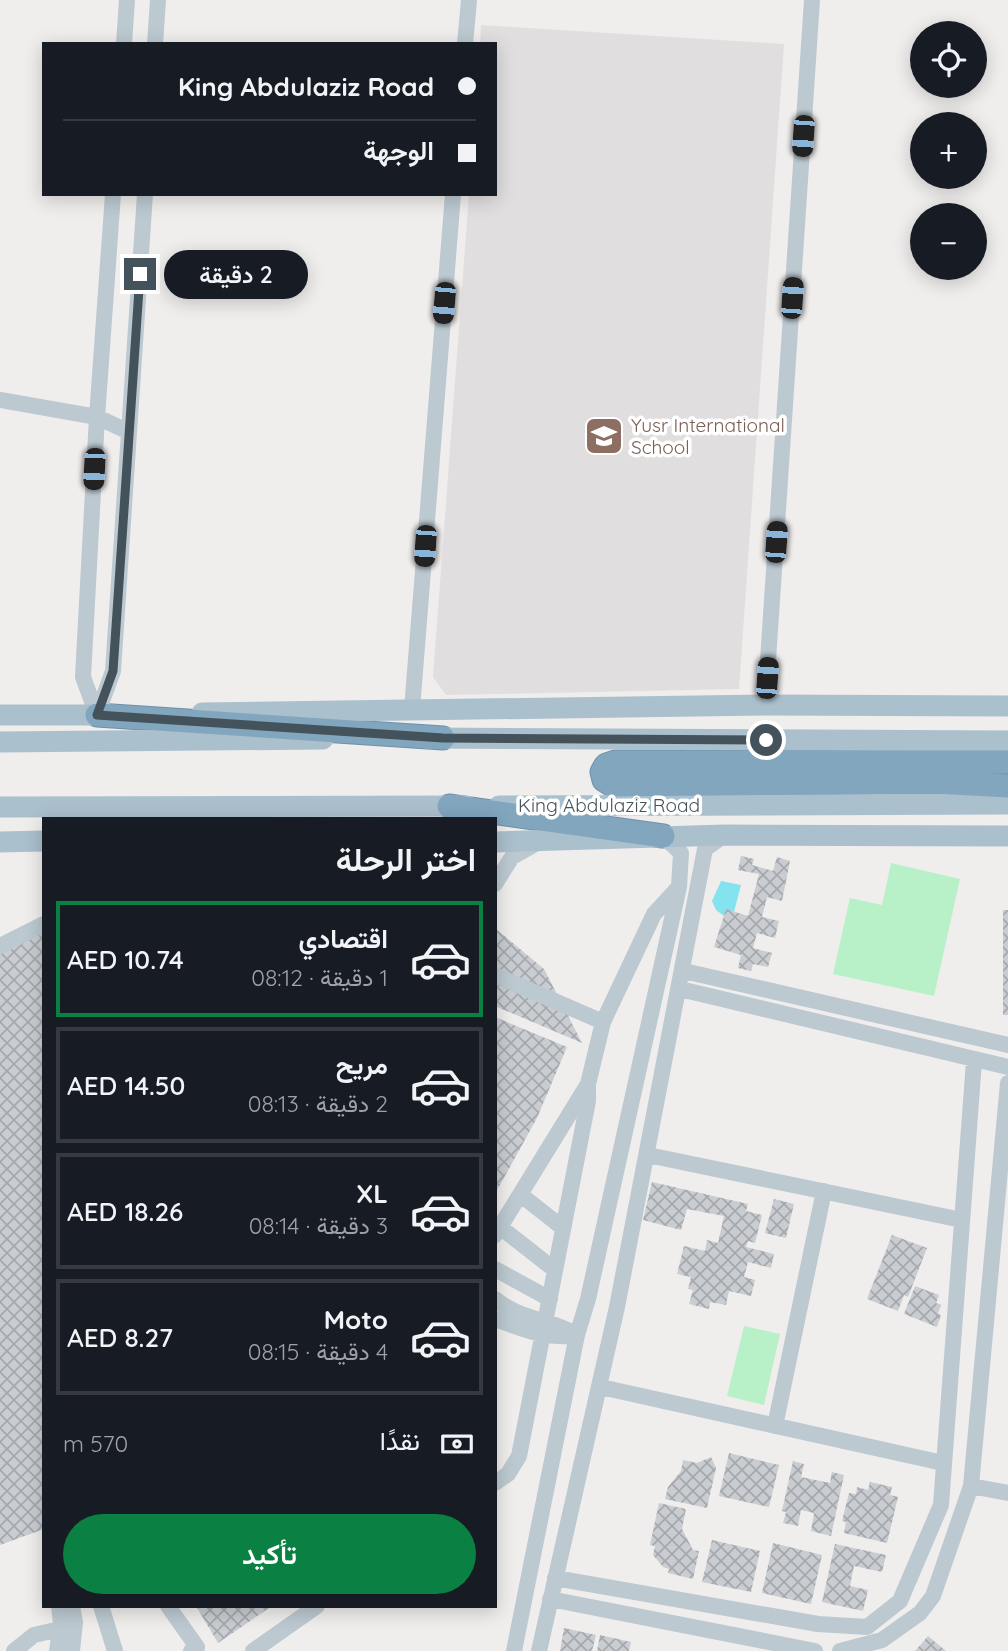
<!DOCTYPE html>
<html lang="ar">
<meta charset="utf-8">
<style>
:root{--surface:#171b24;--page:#242831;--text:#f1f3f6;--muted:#9ea1a6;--line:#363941;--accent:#0b8043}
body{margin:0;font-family:Quicksand,Vazirmatn,sans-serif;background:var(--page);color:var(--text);direction:rtl;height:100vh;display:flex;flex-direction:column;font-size:26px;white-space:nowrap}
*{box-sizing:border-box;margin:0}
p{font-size:23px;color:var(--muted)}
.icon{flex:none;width:38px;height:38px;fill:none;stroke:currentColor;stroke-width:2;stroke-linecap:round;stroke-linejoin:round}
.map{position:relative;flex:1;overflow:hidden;direction:ltr}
.sheet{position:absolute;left:42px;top:817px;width:455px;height:791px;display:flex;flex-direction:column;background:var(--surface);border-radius:0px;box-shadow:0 4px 18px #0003;direction:rtl}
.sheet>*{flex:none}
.banner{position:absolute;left:42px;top:42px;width:455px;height:154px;border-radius:0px;box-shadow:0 4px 18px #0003;direction:rtl;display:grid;align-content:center;height:154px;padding:0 21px;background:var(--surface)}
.buttons{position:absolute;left:910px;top:21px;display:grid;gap:14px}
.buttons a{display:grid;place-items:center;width:77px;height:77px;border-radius:50%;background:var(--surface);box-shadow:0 4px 18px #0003;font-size:35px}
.end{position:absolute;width:32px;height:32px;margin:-16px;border:9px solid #44535b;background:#fff;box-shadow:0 0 0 4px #fff}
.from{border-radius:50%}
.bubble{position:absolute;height:49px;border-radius:24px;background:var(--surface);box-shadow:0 4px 18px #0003;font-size:23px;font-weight:600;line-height:49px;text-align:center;direction:rtl}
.car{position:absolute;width:21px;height:42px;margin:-21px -10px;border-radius:9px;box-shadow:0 0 5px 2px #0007;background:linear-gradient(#222 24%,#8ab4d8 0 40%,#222 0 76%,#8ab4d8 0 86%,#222 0)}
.banner b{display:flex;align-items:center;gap:24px;height:66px;font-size:26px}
.banner b+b{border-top:2px solid var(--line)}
.banner i{width:18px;height:18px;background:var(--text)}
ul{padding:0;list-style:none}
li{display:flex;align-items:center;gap:21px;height:116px;margin:0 14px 10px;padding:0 7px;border:4px solid var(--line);border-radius:0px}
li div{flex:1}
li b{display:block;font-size:26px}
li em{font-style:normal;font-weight:600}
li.active{border-color:var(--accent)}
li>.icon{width:63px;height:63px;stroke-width:1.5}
h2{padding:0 21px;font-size:32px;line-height:84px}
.pay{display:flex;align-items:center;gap:18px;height:77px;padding:0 21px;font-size:26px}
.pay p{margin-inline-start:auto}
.action{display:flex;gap:14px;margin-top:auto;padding:14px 21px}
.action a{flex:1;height:80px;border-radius:42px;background:var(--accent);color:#fff;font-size:28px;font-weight:600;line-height:80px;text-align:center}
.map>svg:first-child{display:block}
</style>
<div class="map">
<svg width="1008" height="1651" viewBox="0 0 1008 1651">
<defs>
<pattern id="building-cross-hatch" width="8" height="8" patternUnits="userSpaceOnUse" patternTransform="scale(1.75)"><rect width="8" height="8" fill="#c9cdd2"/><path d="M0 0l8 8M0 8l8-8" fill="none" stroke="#a5a9ad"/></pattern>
</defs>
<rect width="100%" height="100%" fill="#f0eded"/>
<path fill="#e1dedf" d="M481 25 784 44 739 689 446 695 433 677 469 194H495V44H480Z"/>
<path fill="#b8f0c8" d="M891 863 960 879 934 996 833 974 850 898 882 905Z
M744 1326 780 1334 764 1405 727 1396Z"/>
<path fill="#83e4ef" d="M721 881 741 885 734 912 724 916 716 910 712 901Z"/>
<path fill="url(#building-cross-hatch)" d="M741 856 754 859 752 865 773 871 777 857 790 861 782 901 767 897 762 917 779 921 775 938 757 933 753 948 772 953 768 967 753 964 751 971 738 968 741 955 714 947 726 909 748 916 759 874 738 870Z
M1003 910H1008V1015H1003Z
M495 928 544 969 582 1043 495 1006Z
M44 931V1529L0 1545V950Z
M495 1017 567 1047 537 1118 495 1194Z
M652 1182 748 1204 746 1211 762 1215 755 1243 748 1241 746 1247 774 1254 771 1268 748 1262 744 1277 755 1280 751 1296 729 1291 726 1305 710 1302 709 1309 689 1304 693 1290 688 1289 691 1277 677 1274 684 1246 705 1251 707 1240 718 1243 724 1216 687 1209 681 1230 643 1220Z
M774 1199 794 1204 786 1238 765 1233Z
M892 1235 927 1248 908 1297 904 1295 898 1311 867 1299Z
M915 1286 939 1295 936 1303 941 1305 938 1314 941 1315 937 1327 904 1314Z
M729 1453 779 1465 769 1507 719 1496Z
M711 1457 716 1468 707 1508 665 1499 668 1487 681 1471 683 1460 697 1463Z
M793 1461 804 1464 801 1477 830 1483 832 1472 844 1475 831 1536 811 1531 814 1513 801 1510 798 1526 783 1523 786 1512 782 1511Z
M870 1482 892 1487 890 1495 898 1497 887 1543 844 1533 846 1522 842 1521 849 1493 856 1494 857 1487 868 1490Z
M659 1503 686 1509 682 1529 693 1550 699 1551 693 1579 668 1573 669 1569 663 1567 653 1555 655 1546 650 1545Z
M712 1540 760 1551 751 1592 702 1582Z
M773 1543 822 1555 811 1604 762 1593Z
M835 1544 886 1555 882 1572 854 1566 850 1586 868 1590 863 1611 822 1602Z
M196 1606H272L218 1643Z
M564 1628 596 1635 592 1651H560Z
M600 1635 631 1642 629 1651H597Z
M928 1636 946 1651H915Z"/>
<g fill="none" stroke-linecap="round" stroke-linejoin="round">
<defs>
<path id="highway" d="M97 715 443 738
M1008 762H615L606 765 602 772 604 780 612 785 935 782 1008 786
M449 806 663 836"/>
</defs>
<use href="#highway" stroke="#6d91aa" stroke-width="25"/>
<path stroke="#bcc9d0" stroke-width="16" d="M124 44 127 0
M155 44 158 0
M465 44 469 0
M0 400 97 417 129 432
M765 705 812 0
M412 709 453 194
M97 715 113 671 145 194
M97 715 83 677 97 417 113 194
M495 884 512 857 537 843
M0 946 44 924
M684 971 1008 1045
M495 975 603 1022
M680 989 1008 1067
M648 1155 962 1220
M521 1195 563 1228
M500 1227 555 1270
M495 1235 588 1084 603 1022 654 914 677 889
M495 1269 550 1299
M495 1299C520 1320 551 1319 577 1335
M495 1319C523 1329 547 1340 577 1335
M601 1387 943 1463
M775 1426 824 1191
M495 1483 508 1474 519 1456 588 1101V1084
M971 1486 1008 1493
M555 1578 818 1624 867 1627 900 1601 941 1505 974 1061
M550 1599 815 1651
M101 1606 115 1651
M168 1606 197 1647 191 1651
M14 1651 34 1635 60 1629
M57 1651 61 1624 59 1606
M72 1651 75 1622 72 1606
M253 1651 317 1606
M514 1651 577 1335 588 1299 679 887 681 853 663 836
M539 1651 617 1307 705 849 725 835
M840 1651 882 1640 920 1613 933 1596 971 1486 1008 1083"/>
<path stroke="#abc0cd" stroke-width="21" d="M202 713 765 705 1008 706
M0 715H113
M426 738 1008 741
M0 742 323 739
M499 806 1008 804
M0 807 467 806
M0 842 44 841
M495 842 725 835 1008 836"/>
<use href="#highway" stroke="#82a6be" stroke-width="23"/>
</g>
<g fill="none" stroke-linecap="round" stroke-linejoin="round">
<path stroke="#44535b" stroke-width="9" d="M140 274 113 671 97 715 443 738 766 740"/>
</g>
<defs>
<symbol id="school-square" viewBox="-11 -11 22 22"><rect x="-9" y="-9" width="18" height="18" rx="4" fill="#8d6e63" stroke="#fff"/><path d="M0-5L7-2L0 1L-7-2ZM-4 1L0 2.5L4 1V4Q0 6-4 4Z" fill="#fff"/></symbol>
</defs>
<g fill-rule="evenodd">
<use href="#school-square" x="582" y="414" width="44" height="44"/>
</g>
<g text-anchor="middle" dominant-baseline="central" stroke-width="7" stroke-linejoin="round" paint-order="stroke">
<g font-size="19" fill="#785e54" stroke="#fff" text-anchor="start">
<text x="631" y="425">Yusr International<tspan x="631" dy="22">School</tspan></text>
</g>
<g font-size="19" fill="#44535b" stroke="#fff">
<text x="609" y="805">King Abdulaziz Road</text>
</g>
</g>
</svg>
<div class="buttons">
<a><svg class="icon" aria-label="locate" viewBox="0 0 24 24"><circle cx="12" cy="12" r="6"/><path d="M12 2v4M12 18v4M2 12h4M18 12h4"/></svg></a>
<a>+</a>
<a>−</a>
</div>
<i class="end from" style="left:766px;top:740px"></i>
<i class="end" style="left:140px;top:274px"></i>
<div class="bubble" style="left:164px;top:250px;width:144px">2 دقيقة</div>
<i class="car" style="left:803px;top:136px;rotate:184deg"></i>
<i class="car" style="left:792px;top:298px;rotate:4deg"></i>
<i class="car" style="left:444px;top:303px;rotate:185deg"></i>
<i class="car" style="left:94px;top:469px;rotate:183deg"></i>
<i class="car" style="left:776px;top:542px;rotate:4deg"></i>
<i class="car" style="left:425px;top:546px;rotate:184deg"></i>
<i class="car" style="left:767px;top:678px;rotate:4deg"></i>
<div class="banner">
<b><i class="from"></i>King Abdulaziz Road</b>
<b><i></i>الوجهة</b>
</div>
<section class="sheet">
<h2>اختر الرحلة</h2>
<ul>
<li class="active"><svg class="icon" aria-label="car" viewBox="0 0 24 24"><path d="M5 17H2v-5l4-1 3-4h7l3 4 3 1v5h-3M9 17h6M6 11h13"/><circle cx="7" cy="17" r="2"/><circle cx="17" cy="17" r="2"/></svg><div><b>اقتصادي</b><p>1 دقيقة · 08:12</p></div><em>AED 10.74</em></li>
<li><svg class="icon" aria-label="car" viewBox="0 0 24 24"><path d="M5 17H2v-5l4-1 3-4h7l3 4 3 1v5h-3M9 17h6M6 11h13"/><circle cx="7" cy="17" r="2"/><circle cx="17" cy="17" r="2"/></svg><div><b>مريح</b><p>2 دقيقة · 08:13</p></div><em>AED 14.50</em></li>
<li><svg class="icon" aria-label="car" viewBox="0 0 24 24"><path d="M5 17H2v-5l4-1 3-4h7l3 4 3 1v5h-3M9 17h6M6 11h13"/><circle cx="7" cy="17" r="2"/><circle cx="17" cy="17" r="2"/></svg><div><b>XL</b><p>3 دقيقة · 08:14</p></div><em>AED 18.26</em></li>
<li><svg class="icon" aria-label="car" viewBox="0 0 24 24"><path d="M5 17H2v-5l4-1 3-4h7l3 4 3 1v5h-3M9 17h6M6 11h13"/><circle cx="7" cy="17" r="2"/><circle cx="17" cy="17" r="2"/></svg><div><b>Moto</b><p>4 دقيقة · 08:15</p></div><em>AED 8.27</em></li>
</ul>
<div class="pay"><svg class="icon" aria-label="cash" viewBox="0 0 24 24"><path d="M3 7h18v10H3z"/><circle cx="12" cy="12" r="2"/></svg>نقدًا<p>570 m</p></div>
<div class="action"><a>تأكيد</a></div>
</section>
</div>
